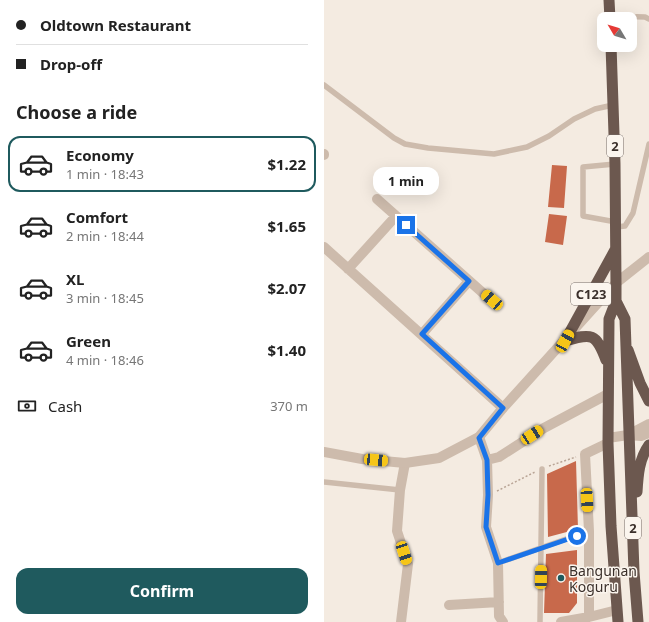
<!DOCTYPE html>
<meta charset="utf-8">
<style>
:root{--surface:#fff;--page:#f2f2f2;--text:#222;--muted:#767676;--line:#e0e0e0;--accent:#1f5a5e}
body{margin:0;font-family:"Noto Sans",sans-serif;background:var(--page);color:var(--text);height:100vh;display:flex;flex-direction:column;font-size:15px;white-space:nowrap}
*{box-sizing:border-box;margin:0}
p{font-size:13px;color:var(--muted)}
.icon{flex:none;width:22px;height:22px;fill:none;stroke:currentColor;stroke-width:2;stroke-linecap:round;stroke-linejoin:round}
.map{position:relative;flex:1;overflow:hidden}
.drawer{display:flex;flex-direction:column;background:var(--surface);width:324px}
.drawer>*{flex:none}
.hud{display:grid;align-content:center;height:88px;padding:0 16px;background:var(--surface)}
.needle{width:26px;rotate:308deg}
.tools{position:absolute;left:273px;top:12px;display:grid;gap:8px}
.tools a{display:grid;place-items:center;width:40px;height:40px;border-radius:8px;background:var(--surface);box-shadow:0 4px 16px #0002;font-size:20px}
.end{position:absolute;width:18px;height:18px;margin:-9px;border:5px solid #1a73e8;background:#fff;box-shadow:0 0 0 2px #fff}
.from{border-radius:50%}
.bubble{position:absolute;height:28px;border-radius:12px;background:var(--surface);box-shadow:0 4px 16px #0002;font-size:13px;font-weight:700;line-height:28px;text-align:center}
.car{position:absolute;width:12px;height:24px;margin:-12px -6px;border-radius:5px;box-shadow:0 0 3px 1px #0007;background:linear-gradient(#f5c518 24%,#345 0 40%,#f5c518 0 76%,#345 0 86%,#f5c518 0)}
.hud b{display:flex;align-items:center;gap:14px;height:38px;font-size:15px}
.hud b+b{border-top:1px solid var(--line)}
.hud i{width:10px;height:10px;background:var(--text)}
ul{padding:0;list-style:none}
li{display:flex;align-items:center;gap:12px;height:56px;margin:0 8px 6px;padding:0 8px;border:2px solid transparent;border-radius:12px}
li div{flex:1}
li b{display:block;font-size:15px}
li em{font-style:normal;font-weight:700}
li.selected{border-color:var(--accent)}
li>.icon{width:36px;height:36px;stroke-width:1.5}
h2{padding:0 16px;font-size:18px;line-height:48px}
.pay{display:flex;align-items:center;gap:10px;height:44px;padding:0 16px;font-size:15px}
.pay p{margin-inline-start:auto}
.button{display:flex;gap:8px;margin-top:auto;padding:8px 16px}
.button a{flex:1;height:46px;border-radius:12px;background:var(--accent);color:#fff;font-size:16px;font-weight:700;line-height:46px;text-align:center}
main{display:flex;flex:1;min-height:0}
.map>svg:first-child{display:block}
</style>
<main>
<section class="drawer">
<div class="hud">
<b><i class="from"></i>Oldtown Restaurant</b>
<b><i></i>Drop-off</b>
</div>
<h2>Choose a ride</h2>
<ul>
<li class="selected"><svg class="icon" aria-label="car" viewBox="0 0 24 24"><path d="M5 17H2v-5l4-1 3-4h7l3 4 3 1v5h-3M9 17h6M6 11h13"/><circle cx="7" cy="17" r="2"/><circle cx="17" cy="17" r="2"/></svg><div><b>Economy</b><p>1 min · 18:43</p></div><em>$1.22</em></li>
<li><svg class="icon" aria-label="car" viewBox="0 0 24 24"><path d="M5 17H2v-5l4-1 3-4h7l3 4 3 1v5h-3M9 17h6M6 11h13"/><circle cx="7" cy="17" r="2"/><circle cx="17" cy="17" r="2"/></svg><div><b>Comfort</b><p>2 min · 18:44</p></div><em>$1.65</em></li>
<li><svg class="icon" aria-label="car" viewBox="0 0 24 24"><path d="M5 17H2v-5l4-1 3-4h7l3 4 3 1v5h-3M9 17h6M6 11h13"/><circle cx="7" cy="17" r="2"/><circle cx="17" cy="17" r="2"/></svg><div><b>XL</b><p>3 min · 18:45</p></div><em>$2.07</em></li>
<li><svg class="icon" aria-label="car" viewBox="0 0 24 24"><path d="M5 17H2v-5l4-1 3-4h7l3 4 3 1v5h-3M9 17h6M6 11h13"/><circle cx="7" cy="17" r="2"/><circle cx="17" cy="17" r="2"/></svg><div><b>Green</b><p>4 min · 18:46</p></div><em>$1.40</em></li>
</ul>
<div class="pay"><svg class="icon" aria-label="cash" viewBox="0 0 24 24"><path d="M3 7h18v10H3z"/><circle cx="12" cy="12" r="2"/></svg>Cash<p>370 m</p></div>
<div class="button"><a>Confirm</a></div>
</section>
<div class="map">
<svg width="325" height="622" viewBox="0 0 325 622">
<rect width="100%" height="100%" fill="#f4ebe1"/>
<path fill="#c8694b" d="M228 165 243 166 240 208 224 207Z
M225 214 243 216 239 245 221 242Z
M252 461 254 529 224 537 223 474Z
M253 550V603L245 613H220L222 554Z"/>
<g fill="none" stroke-linecap="round" stroke-linejoin="round">
<path stroke="#b9a596" stroke-width="1.5" stroke-dasharray="2 2" stroke-linecap="butt" d="M225 466 252 457
M173 491 211 472"/>
<path stroke="#cdbbac" stroke-width="5.5" d="M286 16 321 17 325 19
M0 85 70 138 81 144 104 148 170 154 203 147 225 136 250 119 271 109 289 105
M291 164 259 167V216L292 222
M292 227 301 226 309 213 325 144
M0 482 76 490
M174 563 265 531
M216 622 218 469"/>
<path stroke="#cdbbac" stroke-width="10" d="M0 154V155
M53 199 168 301
M0 247 179 408
M24 269 72 216
M98 334 145 281
M304 435 325 424
M155 437 163 460 164 495 162 527 174 563 175 616 179 622
M284 438 304 435 317 436 325 433
M163 460 175 457 220 428 284 394
M125 605 175 602
M265 617V531L261 454 284 443
M77 622 84 564 73 531 76 490 81 463
M237 622 265 617 293 610"/>
<path stroke="#cdbbac" stroke-width="10" d="M0 452 38 459 81 463 115 458 155 437 179 408 292 283 325 257"/>
<path stroke="#6c584f" stroke-width="11" d="M285 0 286 19
M287 45 291 164 292 283V301L285 319 284 443 287 526 294 622
M292 301 301 319 310 572 314 622
M241 341 291 250
M241 341C268 333 272 333 282 360
M304 350 316 383 325 401
M313 492C314 475 315 459 325 445"/>
</g>
<g fill="none" stroke-linecap="round" stroke-linejoin="round">
<path stroke="#1a73e8" stroke-width="5" d="M82 225 145 281 98 334 179 408 155 438 163 460 164 495 162 527 174 563 253 536"/>
</g>
<circle fill="#1f5a5e" stroke="#fbf5ee" stroke-width="1.5" cx="237" cy="578" r="4"/>
<g text-anchor="middle" dominant-baseline="central" stroke-width="3" stroke-linejoin="round" paint-order="stroke">
<g fill="#fbf5ee" stroke="#756b66" stroke-width="1">
<rect x="283" y="135" width="16" height="22" rx="3"/>
<rect x="247" y="283" width="40" height="22" rx="3"/>
<rect x="301" y="517" width="16" height="22" rx="3"/>
</g>
<g font-size="13" font-weight="bold" fill="#3b302b">
<text x="291" y="146">2</text>
<text x="267" y="294">C123</text>
<text x="309" y="528">2</text>
</g>
<g font-size="14" fill="#3b302b" stroke="#fbf5ee" text-anchor="start">
<text x="245" y="570">Bangunan<tspan x="245" dy="16">Koguru</tspan></text>
</g>
</g>
</svg>
<div class="tools">
<a><svg class="needle" viewBox="-14 -14 28 28"><path d="M0-13l5 13h-10z" fill="#e53935"/><path d="M0 13l5-13h-10z" fill="#767676"/></svg></a>
</div>
<i class="end from" style="left:253px;top:536px"></i>
<i class="end" style="left:82px;top:225px"></i>
<div class="bubble" style="left:49px;top:167px;width:66px">1 min</div>
<i class="car" style="left:168px;top:300px;rotate:311deg"></i>
<i class="car" style="left:241px;top:341px;rotate:29deg"></i>
<i class="car" style="left:208px;top:435px;rotate:57deg"></i>
<i class="car" style="left:52px;top:460px;rotate:95deg"></i>
<i class="car" style="left:263px;top:500px;rotate:177deg"></i>
<i class="car" style="left:80px;top:553px;rotate:162deg"></i>
<i class="car" style="left:217px;top:577px;rotate:1deg"></i>
</div>
</main>
